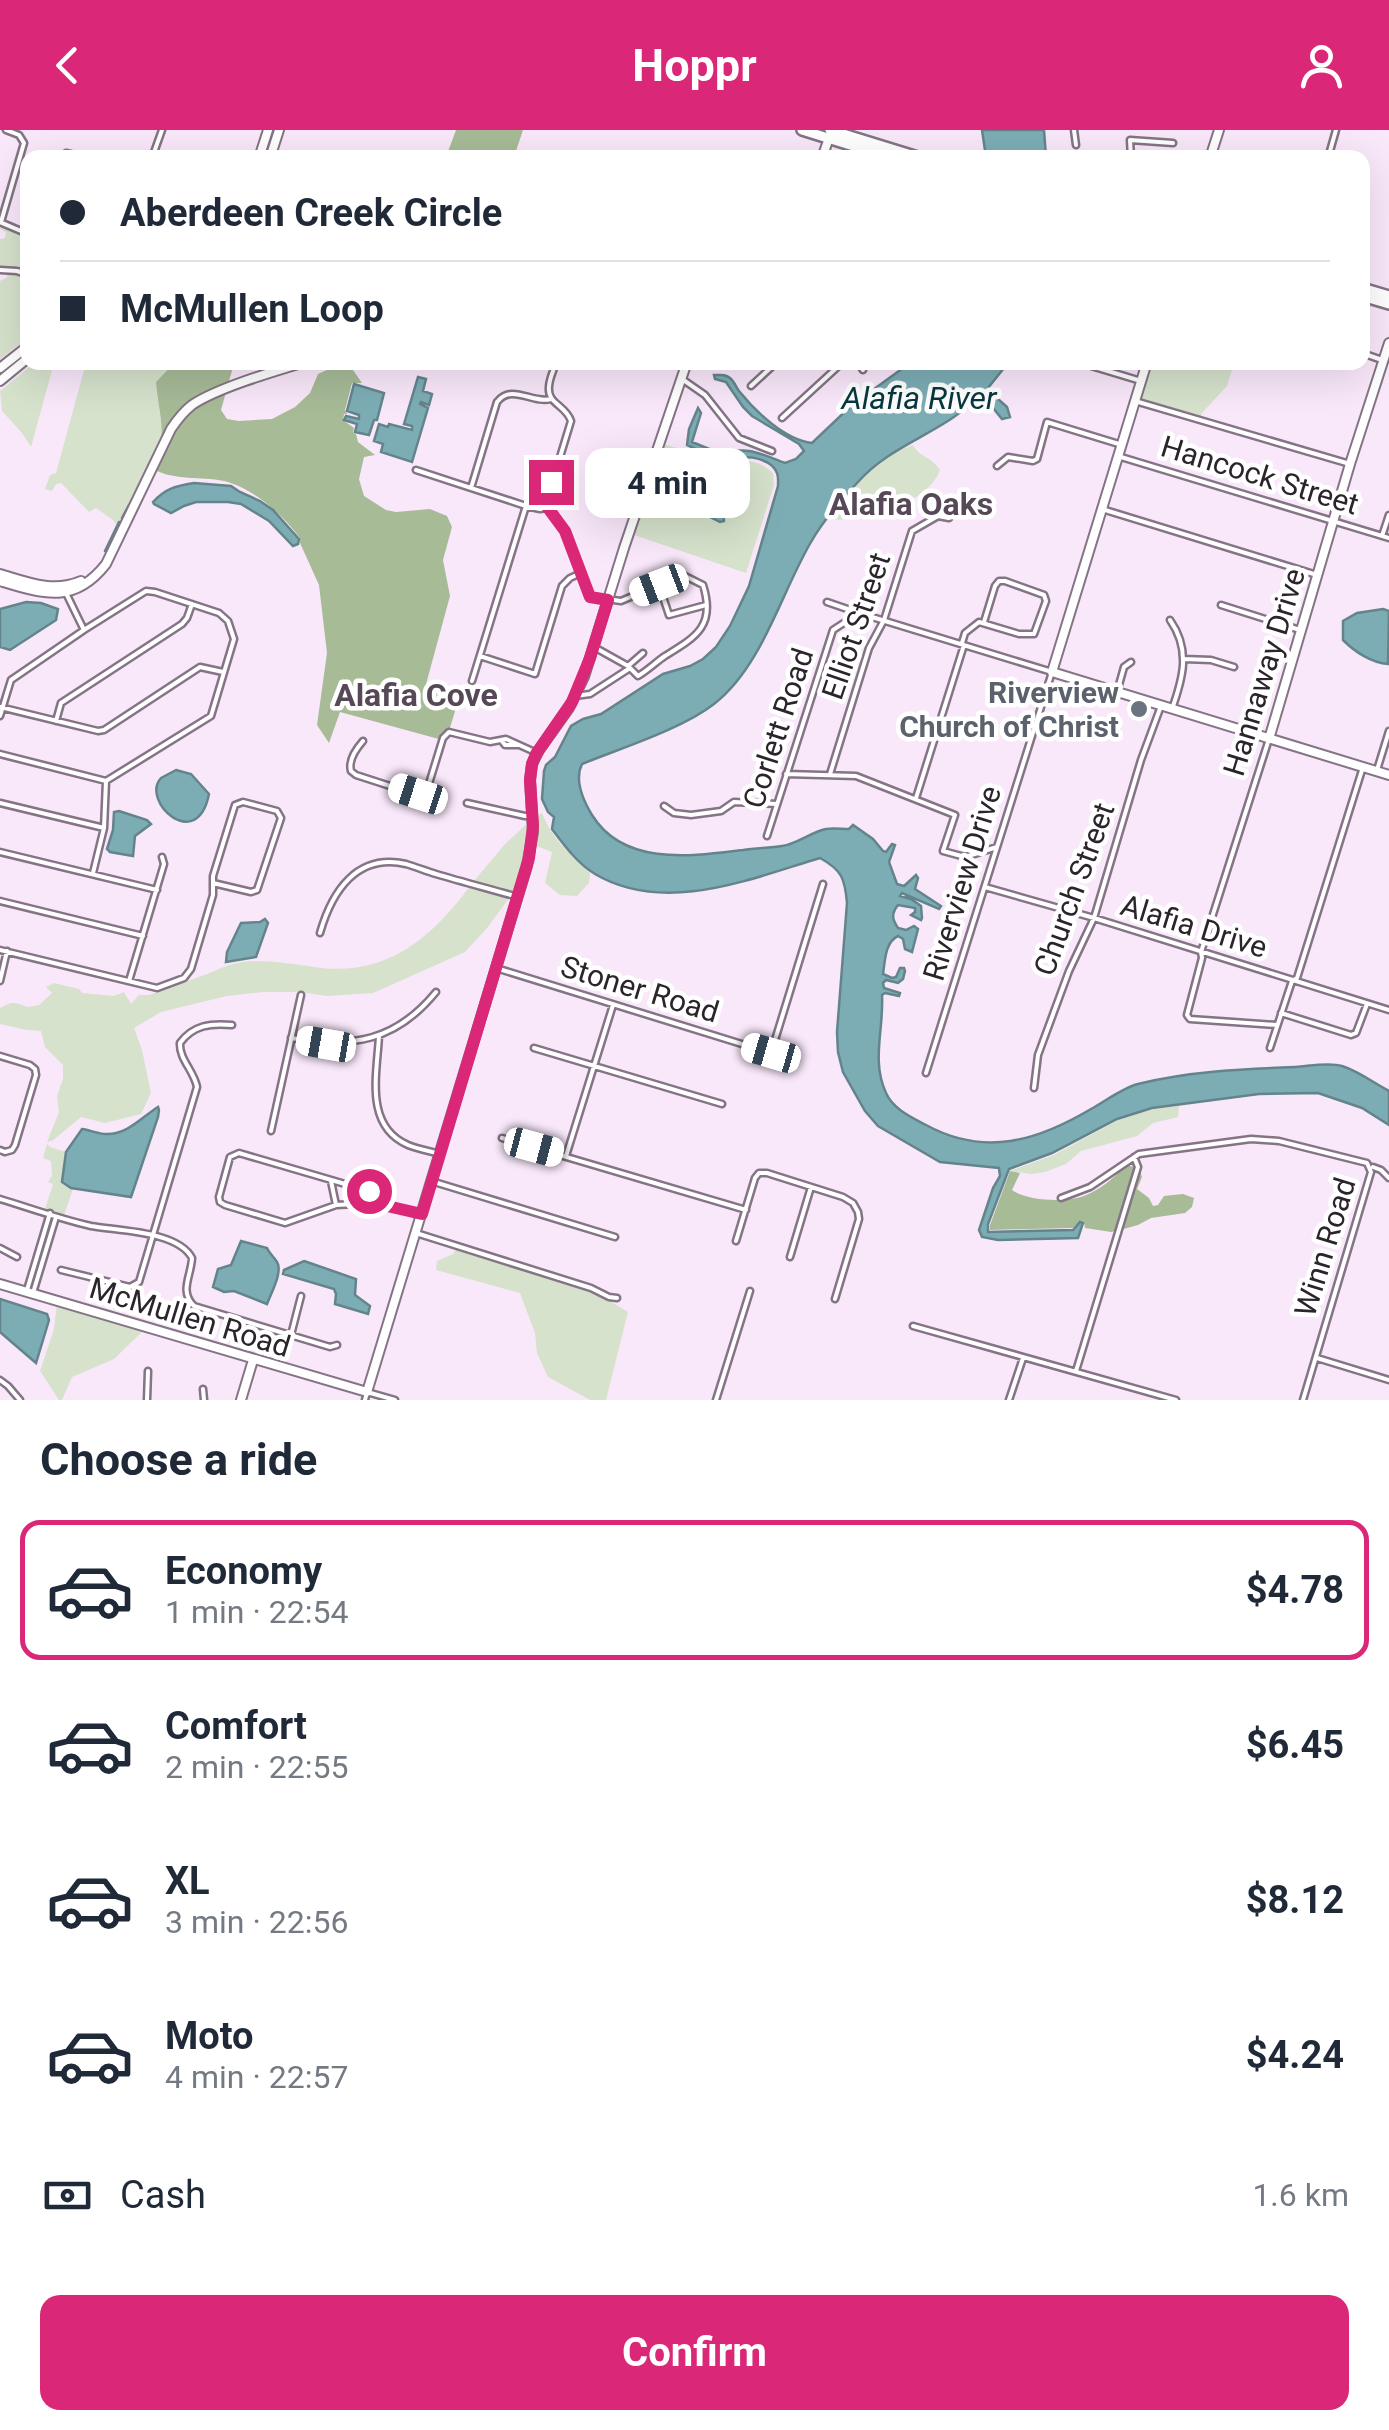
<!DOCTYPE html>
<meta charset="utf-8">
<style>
:root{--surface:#fff;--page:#f2f2f3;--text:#1f2937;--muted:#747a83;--line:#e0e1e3;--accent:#db2777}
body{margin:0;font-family:Roboto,sans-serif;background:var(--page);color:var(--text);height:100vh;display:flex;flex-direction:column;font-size:38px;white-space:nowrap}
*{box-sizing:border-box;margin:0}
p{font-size:32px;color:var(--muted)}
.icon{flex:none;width:55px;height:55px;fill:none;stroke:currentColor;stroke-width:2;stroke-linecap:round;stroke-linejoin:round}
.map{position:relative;height:1270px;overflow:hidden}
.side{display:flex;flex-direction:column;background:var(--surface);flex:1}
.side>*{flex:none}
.guide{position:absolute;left:20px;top:20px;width:1350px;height:220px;border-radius:20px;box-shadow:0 10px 40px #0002;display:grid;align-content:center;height:220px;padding:0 40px;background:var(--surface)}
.end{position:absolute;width:45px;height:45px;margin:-22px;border:12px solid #db2777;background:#fff;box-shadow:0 0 0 5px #fff}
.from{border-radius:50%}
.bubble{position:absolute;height:70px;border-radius:20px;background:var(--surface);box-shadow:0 10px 40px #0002;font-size:32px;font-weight:700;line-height:70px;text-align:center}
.car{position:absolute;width:30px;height:60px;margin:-30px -15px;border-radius:12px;box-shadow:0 0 8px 2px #0007;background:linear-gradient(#fff 24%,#345 0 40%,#fff 0 76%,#345 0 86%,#fff 0)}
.guide b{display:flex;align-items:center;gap:35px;height:95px;font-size:38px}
.guide b+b{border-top:2px solid var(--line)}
.guide i{width:25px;height:25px;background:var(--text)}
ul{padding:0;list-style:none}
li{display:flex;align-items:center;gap:30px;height:140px;margin:0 20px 15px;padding:0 20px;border:5px solid transparent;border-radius:20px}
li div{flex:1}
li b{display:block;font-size:38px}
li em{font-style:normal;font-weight:700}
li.active{border-color:var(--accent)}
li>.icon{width:90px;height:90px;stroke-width:1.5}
h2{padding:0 40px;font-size:45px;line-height:120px}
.pay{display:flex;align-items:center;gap:25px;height:110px;padding:0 40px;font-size:38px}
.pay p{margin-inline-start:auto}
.action{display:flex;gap:20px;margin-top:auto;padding:20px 40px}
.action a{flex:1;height:115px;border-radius:20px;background:var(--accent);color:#fff;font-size:40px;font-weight:700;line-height:115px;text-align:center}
header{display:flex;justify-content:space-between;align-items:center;height:130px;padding:0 40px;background:var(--accent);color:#fff;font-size:45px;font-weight:700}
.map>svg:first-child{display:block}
</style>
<header><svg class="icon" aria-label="back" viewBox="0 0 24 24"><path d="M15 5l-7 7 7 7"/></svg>Hoppr<svg class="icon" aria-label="person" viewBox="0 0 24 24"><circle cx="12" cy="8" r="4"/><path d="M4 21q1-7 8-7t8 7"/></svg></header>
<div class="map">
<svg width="1389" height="1270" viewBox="0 0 1389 1270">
<rect width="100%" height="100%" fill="#f9e8fa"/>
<path fill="#d6e2cc" d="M0 95 27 108 28 208 0 229V151L6 148 9 143 0 139V109L5 108 6 102 0 99Z
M35 232 54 233 31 317 22 303 2 281 0 261Z
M86 233H174L156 252C157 272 165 296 160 315L119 398 113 390 96 378 89 382 61 353 56 354 52 361 45 359 50 345 56 343Z
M1150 233H1234L1227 256 1202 283 1200 289 1138 270Z
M662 314 734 333C750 329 761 332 773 343L774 355 746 443 631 404Z
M913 315C920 328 931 326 940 340 931 363 908 369 891 386 868 381 854 393 828 389 849 361 879 327 913 315Z
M542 683C552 709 570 724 590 743L589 753 577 766 560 765 545 753 552 722 534 715 535 687Z
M531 690V702L518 760 513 764 473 752 506 713Z
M470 756 510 767 487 798 465 822 373 863 327 866 300 862H264L227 866 161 882 134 898 142 920 151 963 141 984 105 993 81 987 52 1011 47 1012 59 982 57 966 63 949V935L45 917 41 901 27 900 0 894V878C14 870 15 873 28 877L39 875 52 863 46 857 54 853 79 859 82 863 114 866 124 862 131 874 139 865H149C168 858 188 851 207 844 217 840 227 835 237 833 261 828 290 834 314 837 385 848 431 809 470 756Z
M1179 976 1178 987 1153 993 1137 1006 1081 1021 1066 1034 1045 1042 1031 1044 1010 1041 1054 1025 1118 990 1153 979Z
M47 1014 50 1017 66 1022 62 1052 73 1059 64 1085 45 1079 53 1054 48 1052 52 1046 51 1031 43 1028Z
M457 1118 590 1159 628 1182 606 1270H590L548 1247 537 1223 535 1203 520 1163 436 1140 437 1131 453 1124Z
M57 1173 145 1199 114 1229 72 1247 62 1270H59L40 1241 54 1199Z"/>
<path fill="#a7bb97" d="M456 0H523L514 27H446Z
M174 233H230L232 241 227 257 190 274 160 315C165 296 157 272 156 252Z
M340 234 353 240 362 253H352L345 280 347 284H344L343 290 354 298 353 303 356 304 358 312 375 325 364 327 359 349 364 366 386 380 396 382 430 379 447 386 452 397 443 430 450 466 425 558 459 568 446 611 340 582 329 613 317 595 327 523 319 455 300 413V408C283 385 253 358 224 351 200 346 175 351 153 339L172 300 193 277 226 262 221 280 227 289 239 291 272 289 295 277 310 263 318 244Z
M1126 1035 1139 1038 1142 1047 1137 1059 1149 1068 1153 1076 1158 1075 1164 1066 1183 1064 1194 1068 1192 1077 1185 1083 1151 1088 1138 1095 1120 1100 1111 1102 1085 1098 1084 1092 1080 1091 1073 1098 990 1100V1095L1010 1041 1020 1043 1012 1060C1027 1071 1063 1072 1081 1067 1099 1061 1114 1048 1126 1035Z"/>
<path fill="#7cadb5" stroke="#64848c" stroke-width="2.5" d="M982 0H1044L1046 27H986Z
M910 233H1008L988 258 989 261 1007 277 1010 287 1002 289 993 278 991 271 981 264C945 303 894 312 858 352 840 371 824 389 811 412 781 463 762 537 714 574 682 599 621 618 582 634 574 650 583 670 592 685 624 737 693 726 743 720 756 718 769 718 782 716 797 714 811 702 826 699 833 698 842 699 849 699L853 695 873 709 883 721 886 722 892 714 895 715 889 732 897 754 904 756 916 745 918 748 915 759 941 776 939 779 902 763 900 766 911 769 921 776 922 788 921 790 911 785 915 782V778L898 775C891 784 892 789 898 798L906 800 914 796 918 799 912 822 905 819 903 809 898 806C885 812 885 831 883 844L892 848 896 847 900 838H904L905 841 903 849 898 853 886 850 883 853 884 858 900 863 899 866 885 863 882 865C884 899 871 931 886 963 893 979 911 987 926 995 985 1027 1037 1011 1091 979 1106 971 1122 958 1138 954 1189 941 1244 939 1296 937 1310 936 1329 932 1342 936 1358 941 1374 953 1389 961V995L1362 978 1318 963 1259 964 1152 978 1117 989 1052 1023 1009 1039 988 1094V1102L1073 1100 1080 1092 1083 1093 1078 1108 998 1110 982 1107 979 1100 993 1058 1000 1046 999 1038 940 1032 878 996 865 981 843 942 838 922 837 902 847 773C845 749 842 740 820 728 750 749 664 785 595 744 577 733 564 715 552 699L554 687 548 682 542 669 544 641 546 635 555 627 571 596 583 589 601 584 663 544 690 536 703 529 716 517 730 496 749 456 778 356C778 350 779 346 776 341 769 327 736 321 728 336 720 349 722 377 724 391L720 392 706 385V382L717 370 721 335 718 330 687 315 689 299 698 278 701 283 692 312 724 325C745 314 763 325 785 333L796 329 804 321 799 314 752 286 743 277 726 252 715 249 714 245C721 245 725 244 730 248 734 251 736 257 739 261 756 282 785 310 812 313L852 275Z
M418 247 426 249 423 261 432 264 429 275 421 272 420 274 428 278 412 332 381 322 383 314 374 311 379 294 388 297 389 294 412 300V296L404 294Z
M354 254 384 263 377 290H374L369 305 355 302 357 294 344 290 346 286 359 289V285L347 281Z
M194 353 231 356 240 362 260 371 273 380 299 409 298 414 293 416 269 391 241 374 228 372H196L184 376 171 383 154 374 153 372C166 358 176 356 194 353Z
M26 472 41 473 58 479 56 490 10 520 0 517V479Z
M1383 479 1389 481 1388 534C1372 533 1355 522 1343 510V491L1357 483Z
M176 640 191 644 209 664C197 724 140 671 161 648 163 647 174 641 176 640Z
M119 681 147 690 151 694 135 706 133 726 110 722 107 719 113 700 114 682Z
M265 789 268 793 256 827 226 832 227 822 239 797 241 793 260 792Z
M158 977 159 980 158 987 131 1067 71 1058 62 1052 66 1022 82 999C90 1000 98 1004 106 1004 127 1005 142 987 158 977Z
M241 1111 267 1118C269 1123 274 1127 277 1132 283 1142 271 1163 267 1174L234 1161 224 1162 213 1157 218 1139 231 1135Z
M304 1131 356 1149 355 1165 370 1176 368 1184 335 1174 336 1164 334 1159 283 1144 284 1140Z
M0 1169 47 1184 49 1190 36 1233 0 1202Z"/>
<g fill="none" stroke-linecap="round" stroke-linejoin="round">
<path stroke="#64848c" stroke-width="2.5" d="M122 388 129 375
M105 421 119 392"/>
<defs>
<path id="street" d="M1074 0 1076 15
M62 28 66 23 87 28
M152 28 162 0
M1131 28 1130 10 1173 13
M1328 28 1336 0
M0 92 28 104
M1 92 24 13 19 5 6 0
M0 140 17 141 28 145
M1362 223 1382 230
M556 232C554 240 549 249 549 257 547 274 566 275 571 291L546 373 565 401 591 467 621 471 683 445 703 455C716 496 696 507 665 526 656 532 648 540 638 546L628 536 594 517
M857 232 863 240
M1078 232 1141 251
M682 249 705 265 739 308 772 321
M751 256 777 232
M1135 271 1350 334
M782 288 843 232
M1121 327 1389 408
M997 336 1008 327 1033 331 1037 329 1047 292 1122 315
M416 340 526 376 540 379 548 378
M471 358 497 272C512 253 532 274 551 269
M1102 379 1317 445
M1382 406 1389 385
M659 455 669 485 706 475
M65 461 84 500
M827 472 859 483
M1221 475 1300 500
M1170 490C1191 520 1183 548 1172 579
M962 513 965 503 979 492 1019 504H1034L1046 471 1044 465 1005 451H999L995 456 984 492
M480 526 535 544 562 456 570 448 581 443
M1184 529 1211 530 1234 537
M628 536 643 523
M472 551 526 376
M1117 562 1124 537 1131 532
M575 566 590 564 630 538
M0 577 98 601 104 600 200 537 223 542
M0 586 11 550 84 500 146 461 155 462 219 483 228 491 234 509 211 586 106 651 0 624
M56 591 61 573 182 494 187 488 192 474
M1269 609 1201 822 1202 828 1187 885 1190 889 1277 895
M363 611C356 619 348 630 351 641L356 645 418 665 427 660 443 608 449 602 490 612 506 609 537 623
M502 611 505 615H518
M1377 640 1389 601
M786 644 856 646 955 685 943 721 965 727 997 717
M830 644 869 518 884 490 912 401 938 386 949 388
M916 668 964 515
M0 673 104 698
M467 673 525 686H533
M664 676 674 683 691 685 721 681 734 672 777 674
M767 706 833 500 859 483 1052 542 926 943
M0 722 157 760
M93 743 104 698 106 651
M985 757 1094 788 1389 880
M0 771 143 806
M320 803C332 761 357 723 406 734 416 737 426 741 436 744 463 752 490 759 518 767
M0 820 157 858 184 848 191 839 213 765V746L235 675 243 672 277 681 281 688 257 760 251 762 213 753
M496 838 771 923 823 754
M0 851 7 821
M129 851 164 734 162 727
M1281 883 1351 905 1356 903 1367 874
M379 906C377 944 364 996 408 1015 418 1019 429 1021 440 1024
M291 908C352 918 395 912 436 862
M534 918 722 974
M1270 918 1292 851 1297 848 1363 637
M0 926 30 935 35 939 36 945 15 1015 12 1020 5 1022 0 1020
M1034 958 1038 925 1069 841 1094 788 1141 630 1161 576
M271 1001 301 865
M502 1008 746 1080
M566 1026 613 875
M1373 1037 1381 1040 1389 1048
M331 1051 336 1075
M431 1051 615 1107
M1061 1068 1090 1057 1139 1024 1251 1009 1279 1011 1367 1033 1371 1042 1303 1270
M0 1069C30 1078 60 1089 91 1096 118 1101 178 1101 192 1128 191 1147 179 1161 194 1176L330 1217 337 1215
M375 1073 374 1065 369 1061 239 1023 230 1027 219 1067 220 1072 225 1075 285 1093 336 1075 375 1073 422 1084
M416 1103 591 1158 609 1167 617 1168
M736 1111 755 1048 759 1043H767L843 1067 853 1073 858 1082 859 1089 835 1169
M0 1118 17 1127
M790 1127 811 1057
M61 1140 130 1157 139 1152 197 957C194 941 179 929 180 913 193 895 211 893 232 895
M27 1160 50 1083
M33 1163 56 1087
M913 1196 1176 1270
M291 1205 301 1166
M1317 1228 1389 1250
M1076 1241 1138 1037 1134 1027
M0 1250 8 1256 20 1270
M203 1259 204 1270
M147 1270 148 1241
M365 1270 367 1262 395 1270
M716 1270 750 1161
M1009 1270 1023 1228"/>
<path id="secondary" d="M259 28 268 0
M270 28 279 0
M822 28 830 5
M1210 28 1219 0
M1147 232 1052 542 1389 645
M0 238 28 216
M0 251 28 228
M0 444C27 452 53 463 81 451
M0 451C43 464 74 475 106 434L171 299C177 290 183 282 192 275 217 258 275 241 305 232
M1269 609 1350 334 1389 213
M0 1154 367 1262 527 736 533 702 530 650 532 634 539 620 569 578 584 547 624 418 687 232
M241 1270 253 1230"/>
<path id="primary" d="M802 0 892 28
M830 0 921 28
M1362 158 1389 166
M1362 166 1389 174"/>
</defs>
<use href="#street" stroke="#847485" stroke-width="9"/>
<use href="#secondary" stroke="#847485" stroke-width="12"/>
<use href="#primary" stroke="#847485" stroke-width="14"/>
<use href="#street" stroke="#fff" stroke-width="4"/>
<use href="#secondary" stroke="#fff" stroke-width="8"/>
<use href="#primary" stroke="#fff" stroke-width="9"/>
</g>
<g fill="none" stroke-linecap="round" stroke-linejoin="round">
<path stroke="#db2777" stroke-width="12" d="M369 1061 374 1065V1073L422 1084 529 728 533 696 530 650 532 634 536 624 572 572 590 528 608 470 590 467 565 401 548 378 546 373 551 352"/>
</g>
<circle fill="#6b7280" stroke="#fff" stroke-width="4" cx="1139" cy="579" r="10"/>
<g text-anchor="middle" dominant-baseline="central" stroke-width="9" stroke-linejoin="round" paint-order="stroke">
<g font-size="30" fill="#2b242b" stroke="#fff">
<text transform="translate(1260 345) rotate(17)">Hancock Street</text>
<text transform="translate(856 496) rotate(-71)">Elliot Street</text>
<text transform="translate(1264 542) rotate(-73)">Hannaway Drive</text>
<text transform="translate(778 598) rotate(-72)">Corlett Road</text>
<text transform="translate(962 753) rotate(-73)">Riverview Drive</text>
<text transform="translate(1074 759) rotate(-70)">Church Street</text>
<text transform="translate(1194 796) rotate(17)">Alafia Drive</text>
<text transform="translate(640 859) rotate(17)">Stoner Road</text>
<text transform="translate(1325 1117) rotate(-73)">Winn Road</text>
<text transform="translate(190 1187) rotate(17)">McMullen Road</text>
</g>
<g font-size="30" font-weight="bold" fill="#5b616d" stroke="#fff" text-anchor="end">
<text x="1119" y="562">Riverview<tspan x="1119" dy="34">Church of Christ</tspan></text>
</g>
<g font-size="32" font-style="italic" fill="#06383e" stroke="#fff">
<text x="919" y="268">Alafia River</text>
</g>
<g font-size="32" font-weight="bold" fill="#564857" stroke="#fff">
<text x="911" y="374">Alafia Oaks</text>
<text x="416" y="565">Alafia Cove</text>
</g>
</g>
</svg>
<i class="end from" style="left:369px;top:1061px"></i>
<i class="end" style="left:551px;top:352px"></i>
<div class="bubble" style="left:585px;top:318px;width:165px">4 min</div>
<i class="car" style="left:659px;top:455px;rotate:249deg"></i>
<i class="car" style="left:418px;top:664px;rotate:288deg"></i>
<i class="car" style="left:326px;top:914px;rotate:280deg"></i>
<i class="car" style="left:771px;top:923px;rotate:286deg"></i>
<i class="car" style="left:534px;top:1017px;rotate:105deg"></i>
<div class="guide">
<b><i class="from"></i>Aberdeen Creek Circle</b>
<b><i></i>McMullen Loop</b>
</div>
</div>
<section class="side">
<h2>Choose a ride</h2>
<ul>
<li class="active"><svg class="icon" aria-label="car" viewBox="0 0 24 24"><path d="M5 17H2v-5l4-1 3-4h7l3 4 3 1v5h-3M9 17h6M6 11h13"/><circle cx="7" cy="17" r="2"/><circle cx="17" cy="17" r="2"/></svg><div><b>Economy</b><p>1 min · 22:54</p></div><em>$4.78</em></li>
<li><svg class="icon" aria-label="car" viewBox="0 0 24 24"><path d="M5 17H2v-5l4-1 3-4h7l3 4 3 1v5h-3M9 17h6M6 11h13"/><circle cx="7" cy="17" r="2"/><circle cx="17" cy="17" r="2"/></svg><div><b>Comfort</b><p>2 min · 22:55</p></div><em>$6.45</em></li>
<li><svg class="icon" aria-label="car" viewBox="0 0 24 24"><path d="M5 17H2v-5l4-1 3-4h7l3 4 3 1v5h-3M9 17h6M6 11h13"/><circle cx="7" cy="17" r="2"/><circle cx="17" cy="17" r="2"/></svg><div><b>XL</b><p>3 min · 22:56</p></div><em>$8.12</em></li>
<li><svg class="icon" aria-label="car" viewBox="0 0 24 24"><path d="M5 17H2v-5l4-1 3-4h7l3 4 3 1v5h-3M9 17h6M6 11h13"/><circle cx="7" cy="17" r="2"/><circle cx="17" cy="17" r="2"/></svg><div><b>Moto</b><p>4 min · 22:57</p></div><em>$4.24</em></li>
</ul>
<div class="pay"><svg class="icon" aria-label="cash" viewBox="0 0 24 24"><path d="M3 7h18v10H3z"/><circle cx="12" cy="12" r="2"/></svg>Cash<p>1.6 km</p></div>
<div class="action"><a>Confirm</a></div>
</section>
